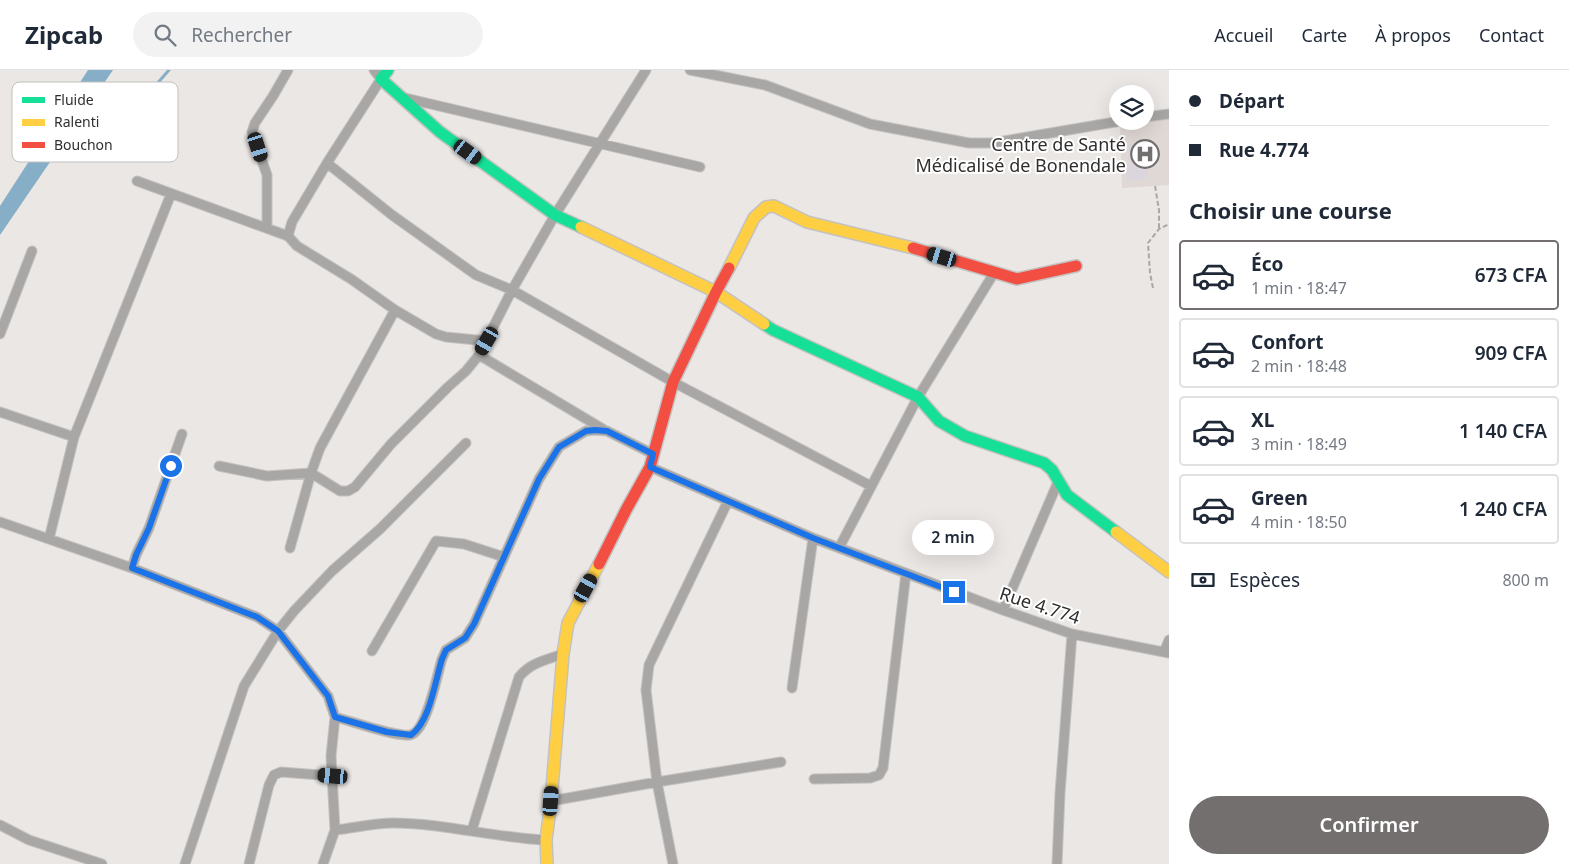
<!DOCTYPE html>
<html lang="fr">
<meta charset="utf-8">
<style>
:root{--surface:#fff;--page:#f2f2f3;--text:#1f2937;--muted:#747a83;--line:#e0e1e3;--accent:#726f6e}
body{margin:0;font-family:"Noto Sans",sans-serif;background:var(--page);color:var(--text);height:100vh;display:flex;flex-direction:column;font-size:19px;white-space:nowrap}
*{box-sizing:border-box;margin:0}
p{font-size:16px;color:var(--muted)}
.icon{flex:none;width:28px;height:28px;fill:none;stroke:currentColor;stroke-width:2;stroke-linecap:round;stroke-linejoin:round}
.map{position:relative;flex:1;overflow:hidden}
.side{display:flex;flex-direction:column;background:var(--surface);width:400px}
.side>*{flex:none}
.hud{display:grid;align-content:center;height:110px;padding:0 20px;background:var(--surface)}
.controls{position:absolute;left:1109px;top:15px;display:grid;gap:10px}
.controls a{display:grid;place-items:center;width:45px;height:45px;border-radius:50%;background:var(--surface);box-shadow:0 5px 20px #0002;font-size:25px}
.end{position:absolute;width:22px;height:22px;margin:-11px;border:6px solid #1a73e8;background:#fff;box-shadow:0 0 0 2px #fff}
.from{border-radius:50%}
.bubble{position:absolute;height:35px;border-radius:18px;background:var(--surface);box-shadow:0 5px 20px #0002;font-size:16px;font-weight:600;line-height:35px;text-align:center}
.car{position:absolute;width:15px;height:30px;margin:-15px -8px;border-radius:6px;box-shadow:0 0 4px 1px #0007;background:linear-gradient(#222 24%,#8ab4d8 0 40%,#222 0 76%,#8ab4d8 0 86%,#222 0)}
.hud b{display:flex;align-items:center;gap:18px;height:48px;font-size:19px}
.hud b+b{border-top:1px solid var(--line)}
.hud i{width:12px;height:12px;background:var(--text)}
ul{padding:0;list-style:none}
li{display:flex;align-items:center;gap:15px;height:70px;margin:0 10px 8px;padding:0 10px;border:2px solid var(--line);border-radius:5px}
li div{flex:1}
li b{display:block;font-size:19px}
li em{font-style:normal;font-weight:600}
li.on{border-color:var(--accent)}
li>.icon{width:45px;height:45px;stroke-width:1.5}
h2{padding:0 20px;font-size:22px;line-height:60px}
.pay{display:flex;align-items:center;gap:12px;height:55px;padding:0 20px;font-size:19px}
.pay p{margin-inline-start:auto}
.action{display:flex;gap:10px;margin-top:auto;padding:10px 20px}
.action a{flex:1;height:58px;border-radius:30px;background:var(--accent);color:#fff;font-size:20px;font-weight:600;line-height:58px;text-align:center}
header{display:flex;align-items:center;gap:30px;box-sizing:border-box;height:70px;padding:0 25px;background:var(--surface);border-bottom:1px solid var(--line)}
header strong{font-size:24px}
nav{display:flex;gap:28px;margin-inline-start:auto;font-size:18px}
.search{width:350px;height:45px;background:var(--page);display:flex;align-items:center;gap:12px;box-sizing:border-box;padding:0 18px;border-radius:28px;color:var(--muted);font-size:19px}
main{display:flex;flex:1;min-height:0}
.map>svg:first-child{display:block}
</style>
<header>
<strong>Zipcab</strong>
<div class="search"><svg class="icon" aria-label="search" viewBox="0 0 24 24"><circle cx="10" cy="10" r="6"/><path d="M15 15l6 6"/></svg>Rechercher</div>
<nav><a>Accueil</a><a>Carte</a><a>À propos</a><a>Contact</a></nav>
</header>
<main>
<div class="map">
<svg width="1169" height="794" viewBox="0 0 1169 794">
<rect width="100%" height="100%" fill="#eae7e5"/>
<path fill="#e0d8d4" d="M1169 49V115L1122 118 1120 54Z"/>
<path fill="#86aec6" d="M88 0H113L0 165V136Z"/>
<g fill="none" stroke-linecap="round" stroke-linejoin="round">
<path stroke="#86aec6" stroke-width="3" d="M107 40 155 16 169 0"/>
</g>
<path fill="#dbd5de" d="M1142 72 1148 108 1127 111 1124 95 1130 94 1127 75Z"/>
<g fill="none" stroke-linecap="round" stroke-linejoin="round">
<defs>
<path id="street" d="M690 0 765 15 870 54 969 73H992L1121 51
M405 28 700 97
M1145 47 1169 44
M327 93 392 145 476 205 512 220 673 312 871 416
M137 111 288 166 297 176 351 209 395 240 436 264 446 267 487 271
M267 158V105L252 62 255 53 273 26 288 0
M288 166 292 152 327 93 381 9 374 0
M0 264 32 181
M479 285 603 359
M0 342 74 367
M182 364 149 458 136 485 132 498 257 547 278 561 328 626 335 647 331 686 335 760 323 794
M219 396 267 406 311 403 340 421H348L355 417 391 374 448 317 466 301 479 285 512 220 555 145 646 0
M650 397 813 468 1003 540 1072 564 1169 583
M0 452 132 498
M49 469 74 367 171 124
M290 478 311 403 320 378 395 240
M839 478 918 327 994 203
M1003 540 1058 412
M372 581 436 471 464 474 504 487
M1164 582 1169 570
M792 618 813 468
M335 647C351 651 395 667 410 665 427 662 437 604 442 589L446 580 465 568 474 554 539 409 559 377 586 361 595 360 607 361 653 384
M814 709 870 708 879 705 883 698 906 503
M551 731 657 712 781 692
M0 755 29 770 102 794
M335 760C354 758 374 753 393 753 444 753 495 768 546 770
M472 760 519 607C530 593 545 590 563 584
M185 794 244 616 278 561 294 541 332 501 380 459 466 373
M249 794 269 715 274 705 281 702 333 706
M673 794 657 712 646 620 649 595 728 431
M1057 794 1060 723 1072 564"/>
<path id="fast" d="M388 0 381 9 440 62 555 145 581 157
M764 254 773 260 918 327 939 351 965 366 1044 393 1052 400 1067 425 1116 462"/>
<path id="slow" d="M581 157 716 222 764 254
M729 198 754 148 766 137 774 136 807 152 913 178
M1116 462 1169 502
M547 794 546 770 551 731 563 584 568 553 599 494"/>
<path id="jam" d="M913 178 1017 209 1076 196
M599 494 626 440 650 397 673 312 716 222 729 198"/>
</defs>
<use href="#street" stroke="#c4c2c1" stroke-width="11"/>
<use href="#fast" stroke="#c4c2c1" stroke-width="14"/>
<use href="#slow" stroke="#c4c2c1" stroke-width="14"/>
<use href="#jam" stroke="#c4c2c1" stroke-width="14"/>
<path stroke="#a9a7a7" stroke-width="2" stroke-dasharray="5 2.5" stroke-linecap="butt" d="M1155 116 1159 140V159
M1153 218 1150 203 1148 173 1159 159 1169 154"/>
<use href="#street" stroke="#a9a7a6" stroke-width="9"/>
<use href="#fast" stroke="#16e098" stroke-width="11"/>
<use href="#slow" stroke="#ffcf43" stroke-width="11"/>
<use href="#jam" stroke="#f24e42" stroke-width="11"/>
</g>
<g fill="none" stroke-linecap="round" stroke-linejoin="round">
<path stroke="#1a73e8" stroke-width="6" d="M171 396 149 458 136 485 132 498 257 547 278 561 328 626 335 647 387 662 411 665C430 652 435 611 442 589L446 580 465 568 474 554 539 409 559 377 586 361 595 360 607 361 653 384 650 397 813 468 954 522"/>
</g>
<defs>
<symbol id="hospital-ring" viewBox="-11 -11 22 22"><circle r="9.5" fill="#fff" stroke="#726f6e" stroke-width="1.5"/><path d="M-5-5h3v3.5h4V-5h3V5h-3V1.5h-4V5h-3Z" fill="#726f6e"/></symbol>
</defs>
<g fill-rule="evenodd">
<use href="#hospital-ring" x="1129" y="68" width="32" height="32"/>
</g>
<g text-anchor="middle" dominant-baseline="central" stroke-width="4" stroke-linejoin="round" paint-order="stroke">
<g font-size="18" fill="#312f2e" stroke="#fff" text-anchor="end">
<text x="1126" y="74">Centre de Santé<tspan x="1126" dy="21">Médicalisé de Bonendale</tspan></text>
</g>
<g font-size="18" fill="#312f2e" stroke="#fff">
<text transform="translate(1040 535) rotate(18)">Rue 4.774</text>
</g>
</g>
<rect x="12" y="12" width="166" height="80" rx="8" fill="#fff" stroke="#c1c1c0" stroke-width="1"/>
<rect x="22" y="27" width="23" height="6" fill="#16e098"/>
<rect x="22" y="49" width="23" height="7" fill="#ffcf43"/>
<rect x="22" y="72" width="23" height="6" fill="#f24e42"/>
<g font-size="14" fill="#312f2e">
<text x="54" y="35">Fluide</text>
<text x="54" y="57">Ralenti</text>
<text x="54" y="80">Bouchon</text>
</g>
</svg>
<div class="controls">
<a><svg class="icon" aria-label="layers" viewBox="0 0 24 24"><path d="M12 4l9 5-9 5-9-5zM3 14l9 5 9-5"/></svg></a>
</div>
<i class="end from" style="left:171px;top:396px"></i>
<i class="end" style="left:954px;top:522px"></i>
<div class="bubble" style="left:912px;top:450px;width:82px">2 min</div>
<i class="car" style="left:258px;top:77px;rotate:162deg"></i>
<i class="car" style="left:468px;top:82px;rotate:126deg"></i>
<i class="car" style="left:942px;top:187px;rotate:287deg"></i>
<i class="car" style="left:487px;top:271px;rotate:210deg"></i>
<i class="car" style="left:586px;top:518px;rotate:29deg"></i>
<i class="car" style="left:333px;top:706px;rotate:275deg"></i>
<i class="car" style="left:551px;top:731px;rotate:4deg"></i>
</div>
<section class="side">
<div class="hud">
<b><i class="from"></i>Départ</b>
<b><i></i>Rue 4.774</b>
</div>
<h2>Choisir une course</h2>
<ul>
<li class="on"><svg class="icon" aria-label="car" viewBox="0 0 24 24"><path d="M5 17H2v-5l4-1 3-4h7l3 4 3 1v5h-3M9 17h6M6 11h13"/><circle cx="7" cy="17" r="2"/><circle cx="17" cy="17" r="2"/></svg><div><b>Éco</b><p>1 min · 18:47</p></div><em>673 CFA</em></li>
<li><svg class="icon" aria-label="car" viewBox="0 0 24 24"><path d="M5 17H2v-5l4-1 3-4h7l3 4 3 1v5h-3M9 17h6M6 11h13"/><circle cx="7" cy="17" r="2"/><circle cx="17" cy="17" r="2"/></svg><div><b>Confort</b><p>2 min · 18:48</p></div><em>909 CFA</em></li>
<li><svg class="icon" aria-label="car" viewBox="0 0 24 24"><path d="M5 17H2v-5l4-1 3-4h7l3 4 3 1v5h-3M9 17h6M6 11h13"/><circle cx="7" cy="17" r="2"/><circle cx="17" cy="17" r="2"/></svg><div><b>XL</b><p>3 min · 18:49</p></div><em>1 140 CFA</em></li>
<li><svg class="icon" aria-label="car" viewBox="0 0 24 24"><path d="M5 17H2v-5l4-1 3-4h7l3 4 3 1v5h-3M9 17h6M6 11h13"/><circle cx="7" cy="17" r="2"/><circle cx="17" cy="17" r="2"/></svg><div><b>Green</b><p>4 min · 18:50</p></div><em>1 240 CFA</em></li>
</ul>
<div class="pay"><svg class="icon" aria-label="cash" viewBox="0 0 24 24"><path d="M3 7h18v10H3z"/><circle cx="12" cy="12" r="2"/></svg>Espèces<p>800 m</p></div>
<div class="action"><a>Confirmer</a></div>
</section>
</main>
